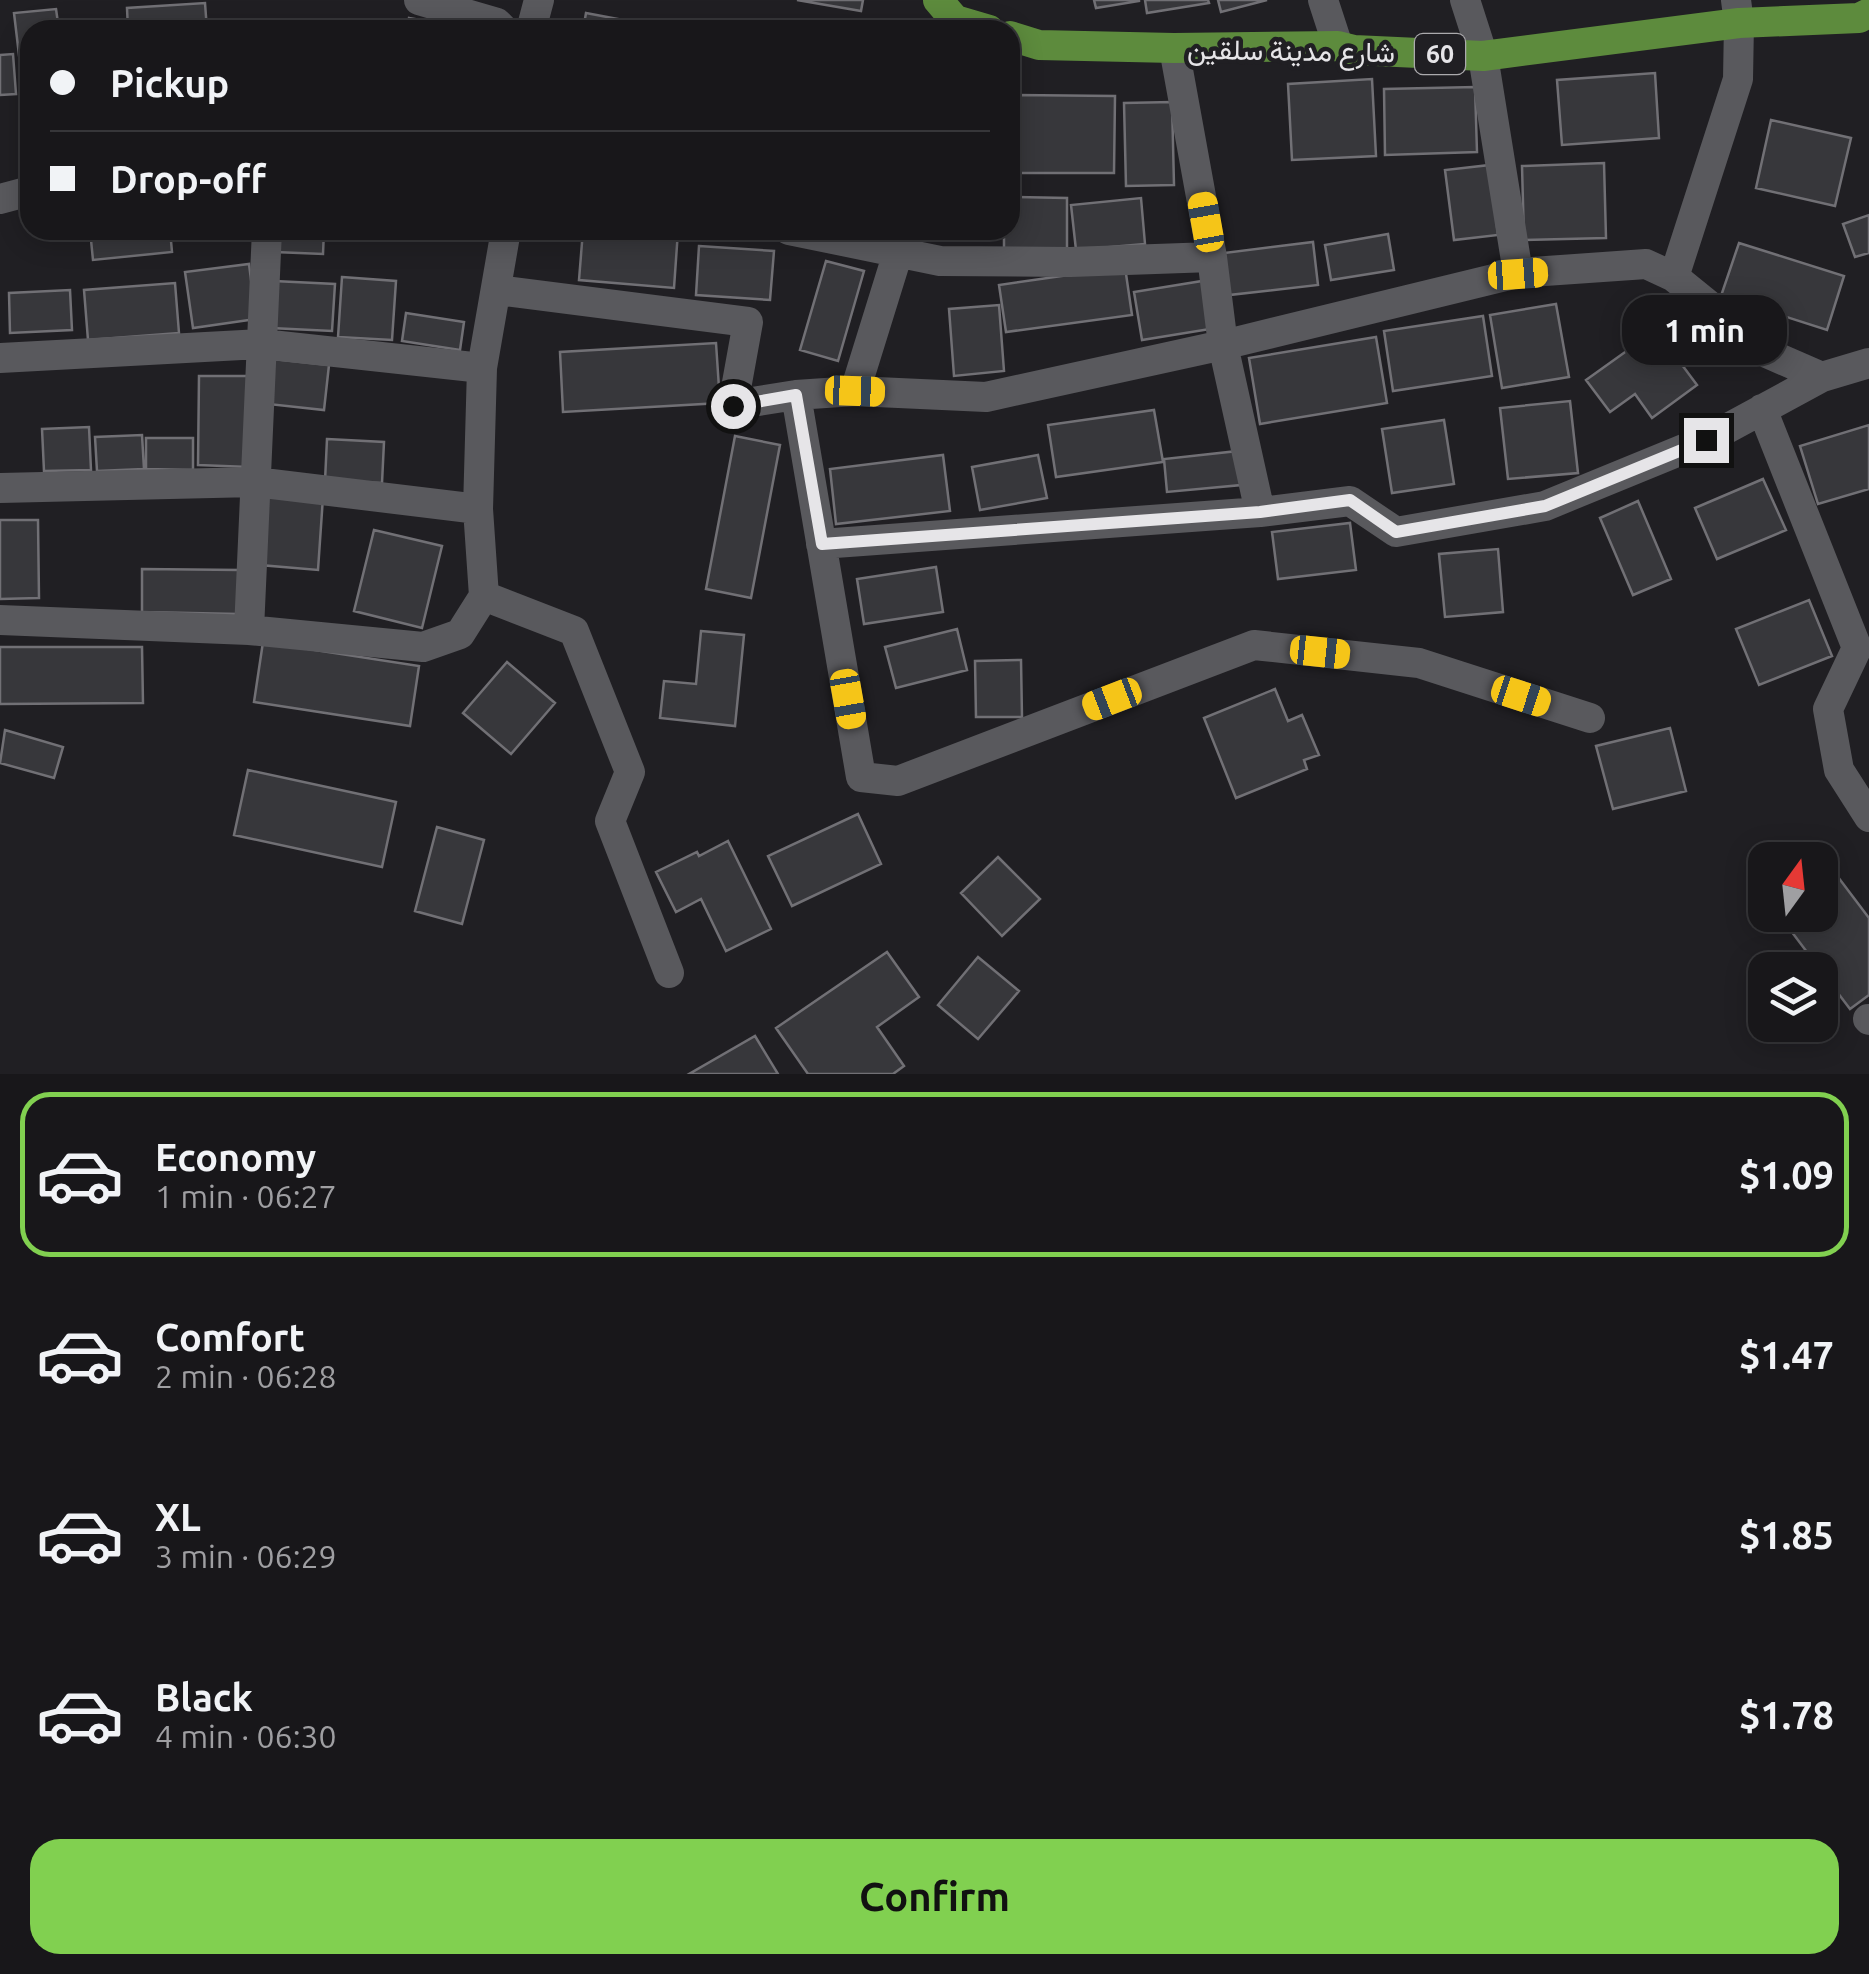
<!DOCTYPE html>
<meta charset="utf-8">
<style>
:root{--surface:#18171a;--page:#252427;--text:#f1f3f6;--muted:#9f9fa2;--line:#363639;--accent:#81d050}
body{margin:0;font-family:Ubuntu,Vazirmatn,sans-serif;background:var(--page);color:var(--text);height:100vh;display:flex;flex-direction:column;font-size:38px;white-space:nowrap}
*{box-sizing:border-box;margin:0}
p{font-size:32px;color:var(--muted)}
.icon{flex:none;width:55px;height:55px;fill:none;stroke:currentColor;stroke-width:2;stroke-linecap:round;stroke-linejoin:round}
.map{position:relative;height:1074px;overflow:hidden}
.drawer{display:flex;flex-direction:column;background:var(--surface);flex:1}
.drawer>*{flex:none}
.top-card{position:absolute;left:20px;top:20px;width:1000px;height:220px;border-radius:30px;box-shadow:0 5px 25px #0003,0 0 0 2px var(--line);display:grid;align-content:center;height:220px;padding:0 30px;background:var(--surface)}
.needle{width:65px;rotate:15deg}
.buttons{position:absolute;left:1748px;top:842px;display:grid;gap:20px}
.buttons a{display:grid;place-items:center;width:90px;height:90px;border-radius:20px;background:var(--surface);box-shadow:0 5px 25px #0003,0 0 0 2px var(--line);font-size:50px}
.end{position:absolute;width:45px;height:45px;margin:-22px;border:12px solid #e6e5e8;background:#111;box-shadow:0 0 0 5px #111}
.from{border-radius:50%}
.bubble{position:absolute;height:70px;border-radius:30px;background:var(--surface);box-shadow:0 5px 25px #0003,0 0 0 2px var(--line);font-size:32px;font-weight:700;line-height:70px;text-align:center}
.car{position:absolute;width:30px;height:60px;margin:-30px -15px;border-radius:12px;box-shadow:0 0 8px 2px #0007;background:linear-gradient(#f5c518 24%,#345 0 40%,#f5c518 0 76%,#345 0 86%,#f5c518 0)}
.top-card b{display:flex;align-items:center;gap:35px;height:95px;font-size:38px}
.top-card b+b{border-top:2px solid var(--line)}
.top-card i{width:25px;height:25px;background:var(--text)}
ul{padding:18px 0 0;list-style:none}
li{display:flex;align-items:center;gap:30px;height:165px;margin:0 20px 15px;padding:0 10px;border:5px solid transparent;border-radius:30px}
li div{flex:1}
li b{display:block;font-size:38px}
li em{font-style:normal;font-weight:700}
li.selected{border-color:var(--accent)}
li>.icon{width:90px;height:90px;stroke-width:1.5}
.cta{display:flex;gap:20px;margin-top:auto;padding:20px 30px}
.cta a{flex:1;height:115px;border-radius:30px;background:var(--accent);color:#111;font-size:40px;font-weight:700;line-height:115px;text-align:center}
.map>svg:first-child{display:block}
</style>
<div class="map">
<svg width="1869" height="1074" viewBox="0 0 1869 1074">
<rect width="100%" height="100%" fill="#201f23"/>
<path fill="#37373b" stroke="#717075" stroke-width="2.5" d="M797 0H863L861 11Z
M1094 0H1139V1L1096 8Z
M1145 0H1208L1209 3 1147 13Z
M1218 0H1267L1221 12Z
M205 3 207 30H128L127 8Z
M56 9 59 30H30V70L21 72 14 13Z
M586 13 676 30H583Z
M409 18 477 30H407Z
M13 54 16 94 0 95V55Z
M1655 73 1659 138 1562 145 1557 80Z
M1372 79 1376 156 1292 160 1288 84Z
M1475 87 1477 152 1385 155 1384 89Z
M1016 95 1115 96 1114 173H1016Z
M1172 102 1174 185 1126 186 1124 103Z
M1771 120 1851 138 1835 206 1756 188Z
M1604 163 1606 238 1524 240 1522 166Z
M1490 165 1498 235 1454 240 1445 170Z
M1010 197 1067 198V249L1004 248V230H1010Z
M1141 198 1145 244 1076 250 1071 205Z
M1869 215V253L1855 257 1843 224Z
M90 230H170L172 252 93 260Z
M276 230H324L323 254 275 252Z
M583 230 678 231 674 288 579 280Z
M1388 234 1394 270 1331 280 1325 245Z
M1313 242 1318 285 1229 295 1224 253Z
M1739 243 1844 276 1827 330 1721 296Z
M699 246 774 251 770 300 696 295Z
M826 261 864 271 838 361 800 350Z
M249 264 256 319 193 328 185 272Z
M1125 267 1132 315 1006 332 999 285Z
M342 277 396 281 392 340 338 337Z
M274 281 335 284 332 331 271 328Z
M1202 281 1210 329 1142 340 1134 292Z
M175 283 179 333 88 340 84 290Z
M70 290 72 330 10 333 9 293Z
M1556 304 1569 377 1502 388 1490 315Z
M999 305 1004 371 954 376 949 309Z
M406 313 464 322 460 350 402 341Z
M1483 316 1492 376 1393 391 1384 331Z
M1656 330 1697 385 1652 418 1635 394 1610 412 1586 380Z
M1376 337 1387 403 1260 424 1249 358Z
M716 343 720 403 563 412 560 352Z
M273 359 329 365 324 410 268 404Z
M199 376H250L249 467 198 465Z
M1570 401 1578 473 1508 479 1500 408Z
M1154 410 1163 462 1056 477 1048 425Z
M1444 420 1454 484 1392 493 1382 429Z
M1869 425V489L1818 504 1800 446Z
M89 427 91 470 44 471 42 429Z
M142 435 144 469 97 471 95 437Z
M735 436 780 445 751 598 706 589Z
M146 438H193V470L146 469Z
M327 439 384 442 382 483 325 481Z
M1238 451 1241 485 1167 492 1164 459Z
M943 455 950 511 836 524 830 469Z
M1038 455 1047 498 980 510 972 467Z
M1763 479 1786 530 1717 559 1695 508Z
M265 493 323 497 318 570 260 565Z
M1638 501 1671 579 1633 595 1600 518Z
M0 520H38L39 598 0 599Z
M1350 523 1356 570 1278 579 1272 532Z
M374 530 442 546 422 628 354 611Z
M1498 549 1503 612 1445 617 1439 554Z
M936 567 943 612 864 624 857 579Z
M142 569 240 570 239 614 142 612Z
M1809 600 1832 656 1759 685 1736 629Z
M957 629 967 670 896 688 885 647Z
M701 631 744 635 735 726 660 718 664 681 696 684Z
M263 642 419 666 410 726 254 702Z
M0 647H142L143 703 0 704Z
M1021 660 1022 717H976L975 661Z
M507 662 555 703 511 754 463 713Z
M1275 689 1288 721 1302 715 1319 755 1304 760 1307 769 1236 798 1204 718Z
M1670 728 1686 791 1613 809 1596 746Z
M5 730 63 747 54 778 0 763Z
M248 770 396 802 382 867 234 835Z
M858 814 881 864 792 906 768 856Z
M437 827 484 840 462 924 415 911Z
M728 841 771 929 726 951 701 899 676 912 656 872 697 852 699 856Z
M998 857 1040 899 1002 936 961 893Z
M1838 877 1869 918V995L1850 1009 1782 919 1787 915H1820V891Z
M887 952 919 997 877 1027 904 1066 893 1074H808L776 1028Z
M978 957 1019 991 978 1039 938 1005Z
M755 1036 778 1074H689Z"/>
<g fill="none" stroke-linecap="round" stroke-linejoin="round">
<path stroke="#59595d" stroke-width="30" d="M419 0 497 23 504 30
M1323 0 1338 46
M1465 0 1483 56 1518 273
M531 30 539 0
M1174 48 1212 257 1223 345 1260 512
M0 199 30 191
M506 230 482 368 478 509 484 596 574 631 630 772 610 821 669 973
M789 230 940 261 1070 262 1212 257
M1674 277 1738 79 1739 23 1736 0
M497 290 748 322 733 405 796 395
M0 358 262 344 482 368
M855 391 905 230
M1762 409 1857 648 1828 709 1839 770 1869 817
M0 488 255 482 478 509
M821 544 1260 512 1350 501 1396 532 1545 506 1706 440 1822 377
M0 620 249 630 423 647 460 634 484 596
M249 630 267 230
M1590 718 1419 663 1254 645 898 781 861 777 796 395 855 391 986 397 1223 345 1518 273 1646 264 1674 277 1769 354 1822 377 1869 363
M1868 1019 1869 1020"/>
<path stroke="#5d8b3d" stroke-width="30" d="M938 0 955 20 989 30
M1010 36 1039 45 1174 48 1338 46 1354 50 1483 56 1739 23 1859 18 1869 13"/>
</g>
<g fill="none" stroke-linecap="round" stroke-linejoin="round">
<path stroke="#e6e5e8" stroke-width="12" d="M733 406 796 395 822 544 1260 512 1350 500 1396 532 1545 506 1706 440"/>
</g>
<g text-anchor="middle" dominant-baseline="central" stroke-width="9" stroke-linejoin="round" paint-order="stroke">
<rect fill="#201f23" stroke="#abaaad" stroke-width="2.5" x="1415" y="34" width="50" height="40" rx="8"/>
<g font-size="25" font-weight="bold" fill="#e6e5e8">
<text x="1440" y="54">60</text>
</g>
<g font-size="28" fill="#e6e5e8" stroke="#201f23">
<text transform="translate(1291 50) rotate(1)">شارع مدينة سلقين</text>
</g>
</g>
</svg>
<div class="buttons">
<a><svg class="needle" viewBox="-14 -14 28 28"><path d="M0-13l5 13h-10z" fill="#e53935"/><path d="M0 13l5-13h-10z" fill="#9f9fa2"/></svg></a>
<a><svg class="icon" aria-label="layers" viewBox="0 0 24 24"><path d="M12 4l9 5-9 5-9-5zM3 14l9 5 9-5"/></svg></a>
</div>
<i class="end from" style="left:733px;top:406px"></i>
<i class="end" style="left:1706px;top:440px"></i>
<div class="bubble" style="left:1622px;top:295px;width:165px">1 min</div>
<i class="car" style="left:1206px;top:222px;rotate:350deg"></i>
<i class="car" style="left:1518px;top:274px;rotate:86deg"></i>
<i class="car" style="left:855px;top:391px;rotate:92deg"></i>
<i class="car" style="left:1320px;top:652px;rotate:96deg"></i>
<i class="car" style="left:1521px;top:696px;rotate:108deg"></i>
<i class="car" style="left:848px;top:699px;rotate:170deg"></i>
<i class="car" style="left:1112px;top:699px;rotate:249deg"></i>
<div class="top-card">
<b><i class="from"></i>Pickup</b>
<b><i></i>Drop-off</b>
</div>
</div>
<section class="drawer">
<ul>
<li class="selected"><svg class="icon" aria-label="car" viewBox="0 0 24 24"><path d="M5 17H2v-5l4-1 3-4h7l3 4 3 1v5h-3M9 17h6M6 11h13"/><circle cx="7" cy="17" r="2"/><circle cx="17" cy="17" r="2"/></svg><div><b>Economy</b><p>1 min · 06:27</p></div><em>$1.09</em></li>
<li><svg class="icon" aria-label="car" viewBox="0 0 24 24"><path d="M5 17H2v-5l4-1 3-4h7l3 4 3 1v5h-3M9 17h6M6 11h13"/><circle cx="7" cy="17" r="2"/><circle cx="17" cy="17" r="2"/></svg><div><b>Comfort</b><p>2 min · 06:28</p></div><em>$1.47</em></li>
<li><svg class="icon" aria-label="car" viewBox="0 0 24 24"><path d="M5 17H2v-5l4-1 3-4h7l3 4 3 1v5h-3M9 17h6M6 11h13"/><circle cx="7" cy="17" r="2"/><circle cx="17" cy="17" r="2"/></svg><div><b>XL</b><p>3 min · 06:29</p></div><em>$1.85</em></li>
<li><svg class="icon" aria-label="car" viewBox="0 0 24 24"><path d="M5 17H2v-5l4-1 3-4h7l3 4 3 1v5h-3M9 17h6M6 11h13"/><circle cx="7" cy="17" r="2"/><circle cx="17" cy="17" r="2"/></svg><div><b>Black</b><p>4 min · 06:30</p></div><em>$1.78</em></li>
</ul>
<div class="cta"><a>Confirm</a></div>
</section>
